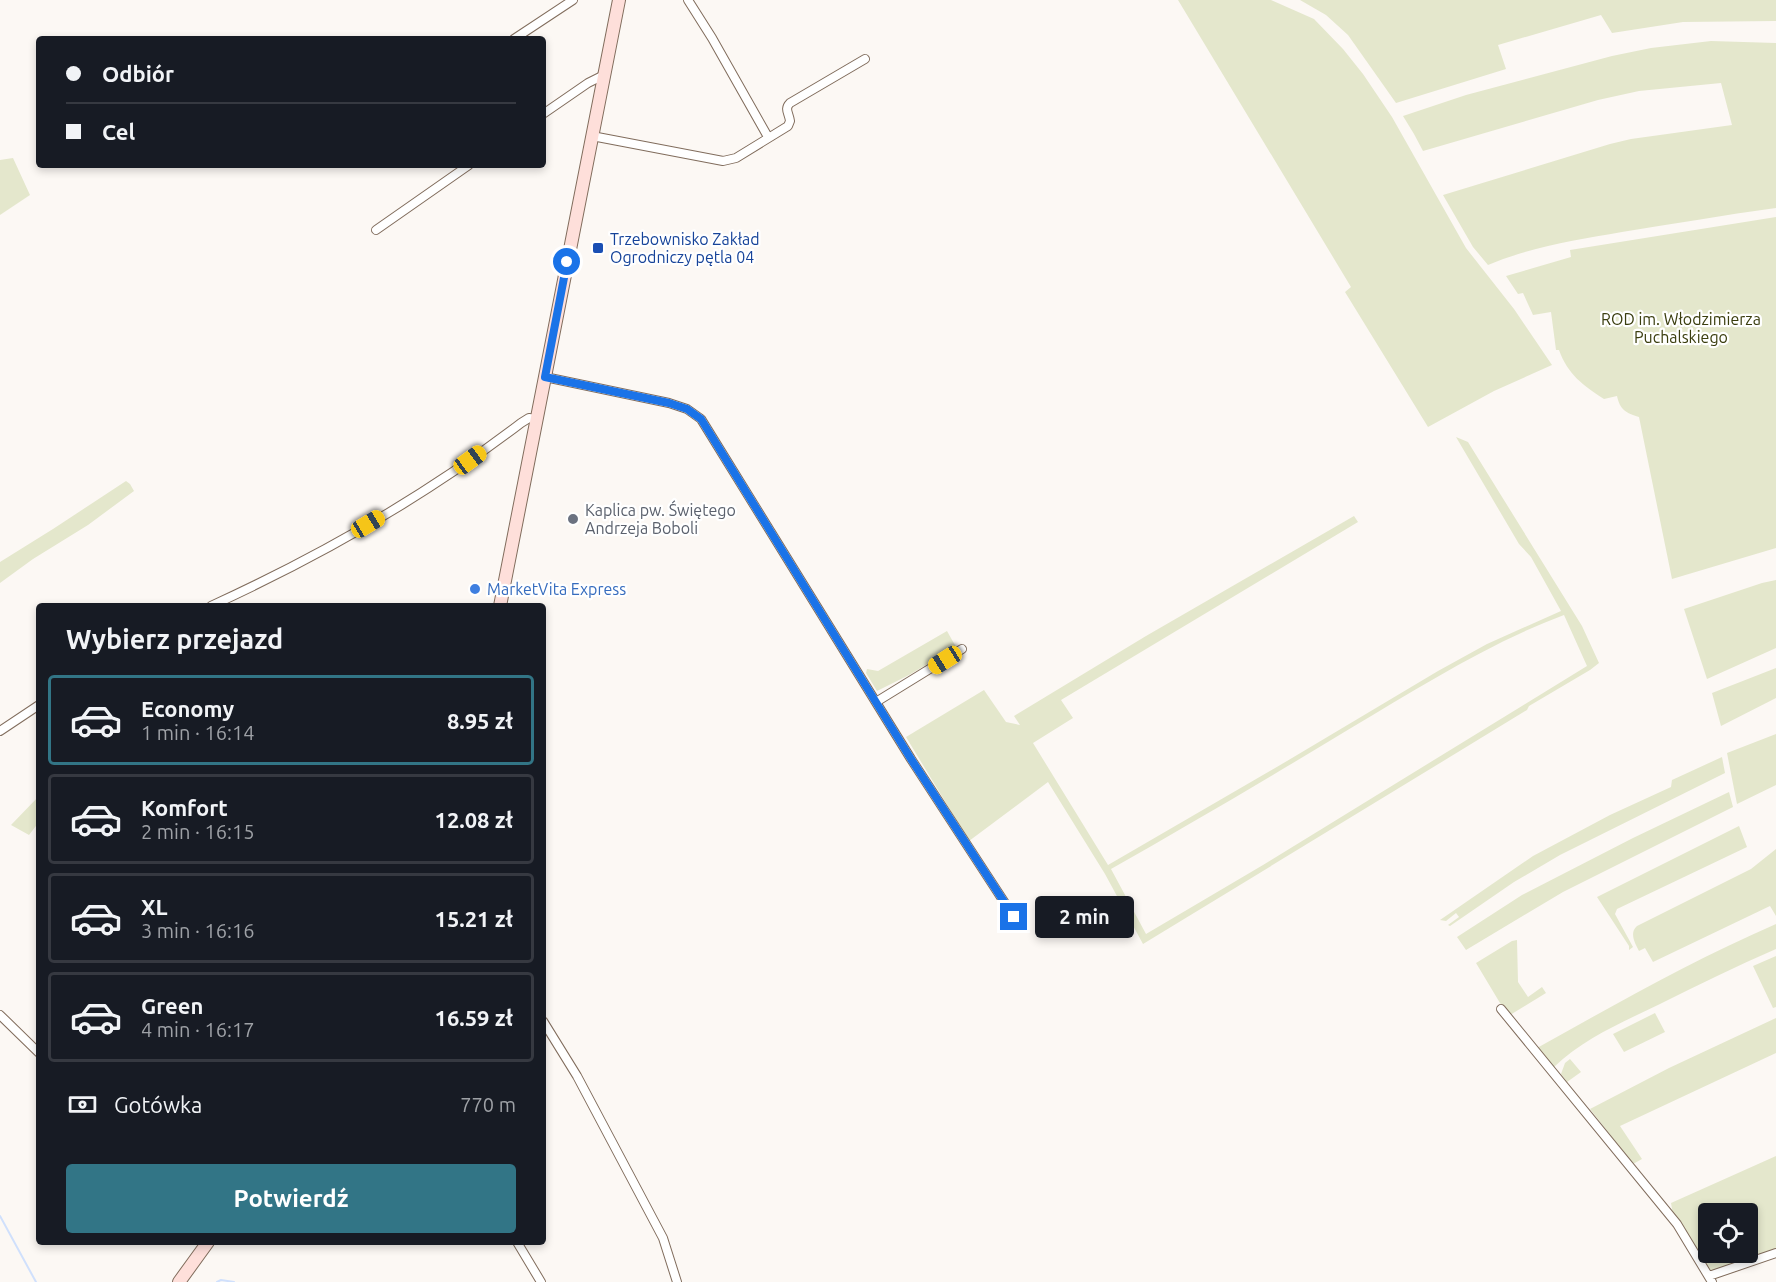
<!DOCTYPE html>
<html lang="pl">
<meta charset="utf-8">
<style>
:root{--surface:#171b24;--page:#242831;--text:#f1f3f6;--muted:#9ea1a6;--line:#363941;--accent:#327586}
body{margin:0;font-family:Ubuntu,sans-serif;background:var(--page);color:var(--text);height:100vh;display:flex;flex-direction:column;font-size:22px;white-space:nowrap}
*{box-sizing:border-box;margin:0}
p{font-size:20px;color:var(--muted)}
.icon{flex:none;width:33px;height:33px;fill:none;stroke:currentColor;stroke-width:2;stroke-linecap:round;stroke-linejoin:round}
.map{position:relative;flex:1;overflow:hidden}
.details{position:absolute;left:36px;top:603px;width:510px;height:642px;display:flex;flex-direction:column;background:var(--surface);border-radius:6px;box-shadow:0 3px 9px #0003}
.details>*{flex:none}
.banner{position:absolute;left:36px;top:36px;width:510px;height:132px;border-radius:6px;box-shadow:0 3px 9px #0003;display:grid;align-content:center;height:132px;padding:0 30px;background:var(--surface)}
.fabs{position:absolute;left:1698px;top:1203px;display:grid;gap:12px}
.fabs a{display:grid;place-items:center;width:60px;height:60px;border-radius:6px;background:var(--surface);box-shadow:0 3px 9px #0003;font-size:30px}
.end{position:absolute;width:27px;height:27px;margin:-14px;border:8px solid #1a73e8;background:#fff;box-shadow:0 0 0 3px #fff}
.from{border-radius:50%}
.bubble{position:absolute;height:42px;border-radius:6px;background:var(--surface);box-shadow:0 3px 9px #0003;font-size:20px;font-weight:700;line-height:42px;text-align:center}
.car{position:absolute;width:18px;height:36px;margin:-18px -9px;border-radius:8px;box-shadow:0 0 4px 2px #0007;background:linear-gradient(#f5c518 24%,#345 0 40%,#f5c518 0 76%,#345 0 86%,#f5c518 0)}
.banner b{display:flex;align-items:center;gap:21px;height:57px;font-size:22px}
.banner b+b{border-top:2px solid var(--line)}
.banner i{width:15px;height:15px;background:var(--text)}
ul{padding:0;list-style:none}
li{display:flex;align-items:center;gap:18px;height:90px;margin:0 12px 9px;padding:0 18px;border:3px solid var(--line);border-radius:6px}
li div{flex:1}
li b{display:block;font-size:22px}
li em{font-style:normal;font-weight:700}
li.active{border-color:var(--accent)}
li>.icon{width:54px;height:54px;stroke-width:1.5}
h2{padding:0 30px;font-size:27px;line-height:72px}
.pay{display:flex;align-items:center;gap:15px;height:66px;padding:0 30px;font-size:22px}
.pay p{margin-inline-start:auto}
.action{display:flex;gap:12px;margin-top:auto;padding:12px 30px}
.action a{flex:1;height:69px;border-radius:6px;background:var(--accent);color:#fff;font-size:24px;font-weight:700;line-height:69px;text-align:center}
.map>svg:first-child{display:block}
</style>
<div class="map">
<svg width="1776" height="1282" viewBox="0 0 1776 1282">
<rect width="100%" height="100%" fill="#fcf8f4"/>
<path fill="#e4e7cc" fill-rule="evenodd" d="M1178 0H1271L1314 19 1343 49 1363 74 1392 117 1466 248 1514 309 1552 365 1494 391 1428 427 1345 292 1351 287Z
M1300 0H1776V21L1683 22 1612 33 1601 15 1498 45 1506 69 1396 103 1348 35 1326 15Z
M1711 41 1776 43V208C1724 215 1673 224 1622 232 1576 240 1531 247 1488 265L1473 247 1443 195 1610 144 1631 139 1732 125 1721 83 1639 91 1598 100 1423 151 1414 134 1403 116 1466 95 1612 56 1651 48Z
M13 158 30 195 0 215V160Z
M1776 217V548L1672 579 1639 417C1626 413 1620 410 1617 396L1604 399C1583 385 1568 375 1559 350H1556L1551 312 1533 315 1523 293 1518 294 1506 276 1571 257 1570 250Z
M1456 437 1468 442 1582 626 1599 663 1590 670 1529 706 1527 710 1143 944 1105 874 1048 782 969 841 906 737 984 690 1006 722 1020 725 1014 716 1146 636 1354 516 1358 522 1061 700 1073 718 1033 743 1108 865 1287 761 1438 671 1487 644 1561 611 1531 557 1519 544ZM1564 615 1587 666 1263 865 1146 934 1111 869C1192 823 1272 776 1351 728 1420 687 1489 643 1564 615Z
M126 481 130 484 134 491 88 525 33 559 0 583V562L53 529Z
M1776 580V648L1707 679 1684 609 1762 583Z
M947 631 956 647 909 675 877 691 866 673 867 669 878 671Z
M1776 668V698L1721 726 1712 693Z
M1776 734V785L1737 804 1727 753Z
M1722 757 1725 773 1560 855 1514 882 1450 926 1448 925 1459 917 1456 913 1446 921 1440 920 1533 856 1610 815 1671 787 1672 780Z
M1729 792 1733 807 1563 892 1466 950 1457 937 1522 895 1633 838Z
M39 796V822L29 835 11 825Z
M1739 826 1747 847 1617 909 1615 914 1633 947 1629 950V946L1597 897Z
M1776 849V916L1770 906 1653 962 1645 948 1639 951C1635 943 1629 933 1637 926L1751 869Z
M1776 924V949C1737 966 1698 985 1660 1004 1623 1022 1584 1038 1554 1067L1537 1048C1616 1004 1693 960 1776 924Z
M1517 940 1518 982 1528 997 1542 987 1546 993 1510 1015 1500 1003 1476 963 1512 941Z
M1776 956V1007L1773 1008 1753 966Z
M1655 1013 1665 1032 1624 1052 1613 1034Z
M1776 1018V1053L1620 1126 1642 1159 1633 1164 1590 1109 1669 1068Z
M1570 1059 1581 1072 1567 1082 1561 1074 1565 1063Z
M1776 1156V1249L1711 1272 1673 1215 1671 1203ZM1708 1214H1748V1252H1708Z"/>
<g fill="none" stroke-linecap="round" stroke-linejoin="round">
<path stroke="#d0e0fc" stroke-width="2" d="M0 1216 36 1282
M217 1282 221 1280 234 1282"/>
<defs>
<path id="street" d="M688 0 712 38 768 137
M514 39 573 0
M543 114 588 83 604 75
M592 136 723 161 736 158 788 126 790 121C789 113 784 109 790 103L865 59
M376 230 469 165
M545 377 669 403 687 409 701 419 911 759 1014 917
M211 606C320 556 426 496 521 423L529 418 537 419
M876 702 962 649
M0 731 39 705
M1501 1009 1677 1224 1712 1282
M0 1015 39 1053
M543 1021 577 1076 663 1238 677 1282
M517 1242 541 1282
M1709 1276 1776 1253"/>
<path id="secondary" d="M500 606 619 0
M179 1282 208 1242"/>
</defs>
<use href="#street" stroke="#806c5c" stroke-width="10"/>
<use href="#secondary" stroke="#806c5c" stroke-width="14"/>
<use href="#street" stroke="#fff" stroke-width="8"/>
<use href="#secondary" stroke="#fedfda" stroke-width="12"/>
</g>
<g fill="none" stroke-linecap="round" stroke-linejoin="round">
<path stroke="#1a73e8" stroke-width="8" d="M567 262 545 377 669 403 687 409 701 419 911 759 1014 917"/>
</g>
<rect fill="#1a4fb4" stroke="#fff" stroke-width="2" x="592" y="242" width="12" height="12" rx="3"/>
<circle fill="#6b7280" stroke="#fff" stroke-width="2" cx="573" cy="519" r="6"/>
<circle fill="#3f7fe0" stroke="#fff" stroke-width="2" cx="475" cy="589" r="6"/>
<g text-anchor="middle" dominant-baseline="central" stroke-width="4.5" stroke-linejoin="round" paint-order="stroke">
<g font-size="16" fill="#164399" stroke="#fff" text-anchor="start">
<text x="610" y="239">Trzebownisko Zakład<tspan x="610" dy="18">Ogrodniczy pętla 04</tspan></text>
</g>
<g font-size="16" fill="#3a3d0e" stroke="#fff">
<text x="1681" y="319">ROD im. Włodzimierza<tspan x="1681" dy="18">Puchalskiego</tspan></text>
</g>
<g font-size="16" fill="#5b616d" stroke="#fff" text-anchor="start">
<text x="585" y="510">Kaplica pw. Świętego<tspan x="585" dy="18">Andrzeja Boboli</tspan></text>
</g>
<g font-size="16" fill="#366cbe" stroke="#fff" text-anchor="start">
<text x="487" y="589">MarketVita Express</text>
</g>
</g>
</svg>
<div class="fabs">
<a><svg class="icon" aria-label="locate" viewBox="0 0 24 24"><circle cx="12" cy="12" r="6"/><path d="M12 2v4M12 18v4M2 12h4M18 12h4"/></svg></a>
</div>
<i class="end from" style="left:567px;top:262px"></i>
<i class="end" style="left:1014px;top:917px"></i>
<div class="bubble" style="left:1035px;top:896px;width:99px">2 min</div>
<i class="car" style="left:470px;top:460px;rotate:54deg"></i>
<i class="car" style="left:368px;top:524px;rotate:59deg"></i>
<i class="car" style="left:945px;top:660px;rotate:238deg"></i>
<div class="banner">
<b><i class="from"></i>Odbiór</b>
<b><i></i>Cel</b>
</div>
<section class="details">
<h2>Wybierz przejazd</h2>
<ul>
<li class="active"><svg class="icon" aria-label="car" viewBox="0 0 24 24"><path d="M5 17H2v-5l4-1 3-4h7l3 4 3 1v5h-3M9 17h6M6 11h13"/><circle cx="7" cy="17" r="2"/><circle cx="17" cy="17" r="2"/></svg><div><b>Economy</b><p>1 min · 16:14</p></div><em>8.95 zł</em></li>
<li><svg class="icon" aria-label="car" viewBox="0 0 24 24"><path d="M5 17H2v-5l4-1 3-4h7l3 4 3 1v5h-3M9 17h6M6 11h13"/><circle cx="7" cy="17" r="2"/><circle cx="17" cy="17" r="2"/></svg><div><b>Komfort</b><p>2 min · 16:15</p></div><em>12.08 zł</em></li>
<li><svg class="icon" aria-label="car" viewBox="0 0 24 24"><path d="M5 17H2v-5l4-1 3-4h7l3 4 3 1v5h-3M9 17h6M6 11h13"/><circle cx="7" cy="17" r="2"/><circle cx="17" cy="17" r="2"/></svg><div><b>XL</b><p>3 min · 16:16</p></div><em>15.21 zł</em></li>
<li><svg class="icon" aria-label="car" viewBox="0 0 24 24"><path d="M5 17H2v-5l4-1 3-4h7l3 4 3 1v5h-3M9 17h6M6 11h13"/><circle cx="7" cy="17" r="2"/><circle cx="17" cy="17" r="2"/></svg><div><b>Green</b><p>4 min · 16:17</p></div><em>16.59 zł</em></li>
</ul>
<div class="pay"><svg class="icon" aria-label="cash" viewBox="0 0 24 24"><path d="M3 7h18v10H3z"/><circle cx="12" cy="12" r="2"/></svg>Gotówka<p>770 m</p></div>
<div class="action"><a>Potwierdź</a></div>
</section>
</div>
